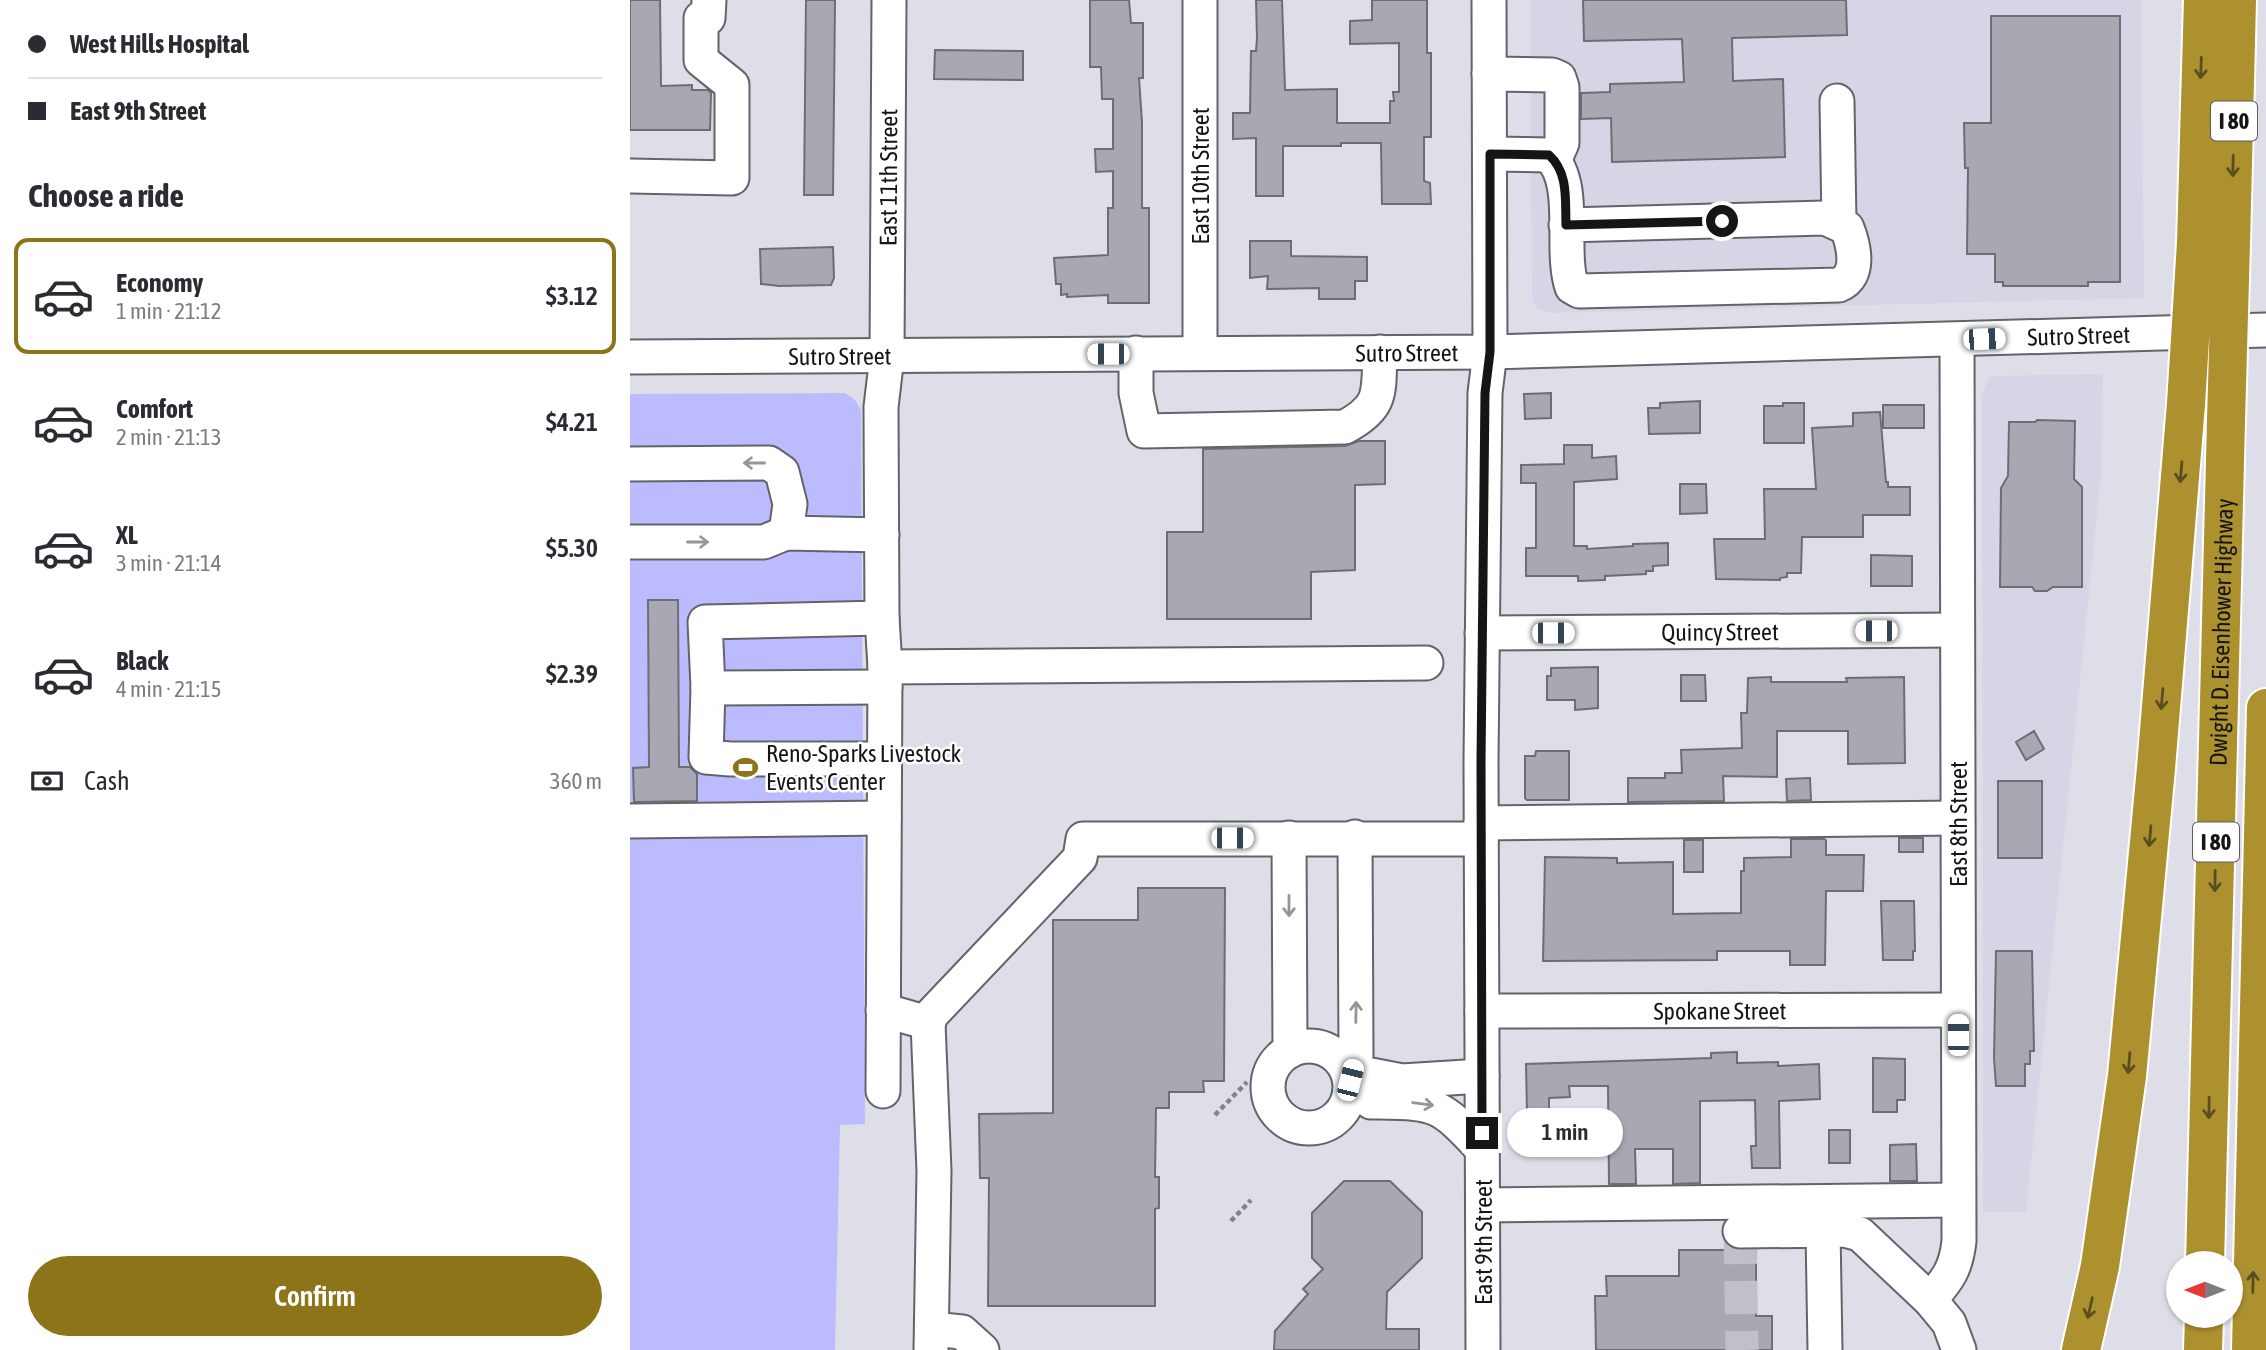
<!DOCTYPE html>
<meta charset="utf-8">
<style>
:root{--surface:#fff;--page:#f7f7f7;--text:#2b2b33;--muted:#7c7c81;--line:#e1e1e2;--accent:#8d7418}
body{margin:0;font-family:"Asap Condensed",sans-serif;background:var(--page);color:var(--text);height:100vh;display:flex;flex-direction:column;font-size:26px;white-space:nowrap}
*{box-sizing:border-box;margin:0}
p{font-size:23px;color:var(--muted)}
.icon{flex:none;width:38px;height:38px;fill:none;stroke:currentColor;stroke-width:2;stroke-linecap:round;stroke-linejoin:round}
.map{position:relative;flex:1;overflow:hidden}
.drawer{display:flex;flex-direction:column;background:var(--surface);width:630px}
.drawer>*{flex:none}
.top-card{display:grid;align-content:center;height:154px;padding:0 28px;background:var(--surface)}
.needle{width:46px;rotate:270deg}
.tools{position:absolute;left:1536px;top:1251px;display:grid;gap:14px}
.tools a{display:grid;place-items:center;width:77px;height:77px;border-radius:50%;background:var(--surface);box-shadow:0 2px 5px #0004;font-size:35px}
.end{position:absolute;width:32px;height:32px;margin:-16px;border:9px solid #151518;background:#fff;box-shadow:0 0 0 4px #fff}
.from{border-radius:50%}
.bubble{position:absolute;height:49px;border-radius:24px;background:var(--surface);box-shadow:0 2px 5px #0004;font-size:23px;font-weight:600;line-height:49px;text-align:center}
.car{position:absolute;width:21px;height:42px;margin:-21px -10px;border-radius:9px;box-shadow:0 0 5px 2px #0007;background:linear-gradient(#fff 24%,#345 0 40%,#fff 0 76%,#345 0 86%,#fff 0)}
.top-card b{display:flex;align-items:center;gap:24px;height:66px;font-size:26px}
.top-card b+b{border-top:2px solid var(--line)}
.top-card i{width:18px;height:18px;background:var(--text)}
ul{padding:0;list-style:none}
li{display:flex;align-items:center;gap:21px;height:116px;margin:0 14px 10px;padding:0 14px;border:4px solid transparent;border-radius:14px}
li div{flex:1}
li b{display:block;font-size:26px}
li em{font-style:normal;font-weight:600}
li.selected{border-color:var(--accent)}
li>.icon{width:63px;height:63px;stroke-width:1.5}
h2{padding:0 28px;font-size:32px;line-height:84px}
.pay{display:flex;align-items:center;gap:18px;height:77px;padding:0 28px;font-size:26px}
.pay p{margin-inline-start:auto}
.action{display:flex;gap:14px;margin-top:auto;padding:14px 28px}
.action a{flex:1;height:80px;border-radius:42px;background:var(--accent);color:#fff;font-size:28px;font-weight:600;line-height:80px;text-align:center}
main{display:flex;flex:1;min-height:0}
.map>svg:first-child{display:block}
</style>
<main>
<section class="drawer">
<div class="top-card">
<b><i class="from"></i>West Hills Hospital</b>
<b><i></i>East 9th Street</b>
</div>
<h2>Choose a ride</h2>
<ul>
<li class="selected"><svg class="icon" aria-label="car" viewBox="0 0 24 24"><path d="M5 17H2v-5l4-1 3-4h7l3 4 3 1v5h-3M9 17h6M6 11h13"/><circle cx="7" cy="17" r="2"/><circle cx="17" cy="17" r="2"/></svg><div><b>Economy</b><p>1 min · 21:12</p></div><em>$3.12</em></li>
<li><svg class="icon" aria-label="car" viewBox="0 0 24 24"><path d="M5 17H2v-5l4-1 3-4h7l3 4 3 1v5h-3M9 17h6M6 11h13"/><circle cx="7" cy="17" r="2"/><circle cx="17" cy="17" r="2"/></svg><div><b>Comfort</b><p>2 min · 21:13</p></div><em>$4.21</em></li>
<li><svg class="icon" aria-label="car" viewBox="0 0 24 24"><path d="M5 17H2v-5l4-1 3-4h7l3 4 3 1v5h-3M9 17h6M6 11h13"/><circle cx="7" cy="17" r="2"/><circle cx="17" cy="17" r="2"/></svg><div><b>XL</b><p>3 min · 21:14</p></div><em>$5.30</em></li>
<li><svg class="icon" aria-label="car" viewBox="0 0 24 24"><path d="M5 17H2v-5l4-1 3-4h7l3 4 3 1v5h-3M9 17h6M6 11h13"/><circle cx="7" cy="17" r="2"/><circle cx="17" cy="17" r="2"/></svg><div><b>Black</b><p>4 min · 21:15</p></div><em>$2.39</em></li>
</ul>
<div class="pay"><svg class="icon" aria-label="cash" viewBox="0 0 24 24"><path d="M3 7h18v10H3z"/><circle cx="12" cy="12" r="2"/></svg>Cash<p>360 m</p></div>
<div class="action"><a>Confirm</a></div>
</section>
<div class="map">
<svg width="1636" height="1350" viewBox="0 0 1636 1350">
<rect width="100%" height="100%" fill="#dddee7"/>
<path fill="#d5d5e6" d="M900 0H1511L1514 298 920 313 907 309 902 298Z
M1473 374 1472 464 1396 1212H1353L1352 395 1359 378 1366 376Z"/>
<path fill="#bcbbfd" d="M215 393 225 400 231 410 235 1124 210 1125 205 1350H0V394Z"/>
<path fill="#a7a8b1" stroke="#6d6d75" stroke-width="2" d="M0 0H30L31 86 62 85V90H78L81 93 80 130H0Z
M176 0H205L203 195H174Z
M460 0H499L501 23H513V78H509L512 122V208H519V303H478V295L437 297V294L431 295V284H426L424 258 478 255V208H483V171L466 172 465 149H483V99H472L471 67H460Z
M626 0H652L655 90 707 89V123H760V101H764L763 92H769V43L720 44V21L742 20V0H797V53H801V137H794V181L800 183 801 204H752L751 143H711V146H653V196H626V138L603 139V113H620L621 51H626L627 38Z
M953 0H1216L1217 35 1102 38 1103 81 1153 79 1155 157 982 162 981 118 951 119V93L980 92V84L1054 82 1052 39 954 41Z
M1361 16H1490V282H1458V286H1373V282H1365V254H1337L1338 168H1335L1334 123H1361Z
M305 50 393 51V80L304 79Z
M620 241H661V256L737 257V281H725V299H689V288L637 289 638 276 620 278Z
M203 247 204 278 201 285 149 286 131 284 130 249Z
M921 393V418L895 419 894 394Z
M1070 401V433L1019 434 1018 408H1030V403Z
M1153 403H1174V443H1134V406H1153Z
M1253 405H1294V428H1253Z
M1250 412 1256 482H1258V487H1280V515H1233V537H1172L1171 573H1157V577L1150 578V580L1086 579 1084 539H1135L1134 489H1186L1182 428 1223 426V413Z
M1407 420 1445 421 1444 479 1452 487V587H1423L1417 591H1405L1402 587H1370L1371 488 1378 476 1379 422H1405Z
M729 441H755V484L725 485V570L681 572V619H537V532H573V449L715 446Z
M934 445H962V458L986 456 987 479 944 482V546H957V549L1003 546V544L1038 543V565L1023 566V571H1016V574L975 576V580L948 581V576H896V548H906V483H891V465L934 464Z
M1050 484H1076L1077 513 1050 514Z
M1241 555 1282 556V586H1241Z
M18 600H48L49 767H60L67 774V801L4 802 3 768 19 767Z
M968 667V708L945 710V700H917V676H921V668Z
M1051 675H1075L1076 701H1051Z
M1141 677V682H1217L1216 678 1274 677 1275 763 1218 764V731H1147V777L1093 776 1094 801 998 802V778H1035V773H1052L1051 750 1112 748 1111 713H1117L1118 678Z
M1404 731 1414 749 1396 760 1386 742Z
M906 751H939V800H897L895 798V756H905Z
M1180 778 1181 800 1157 801 1156 779Z
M1368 781H1412V858H1368Z
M1269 838H1293V852H1269Z
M1161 839H1194L1196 840V855H1234L1233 891H1196L1195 965H1160V951H1087V960L913 961 915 857 987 858V863L1043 862V914L1111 913V871H1114V858L1161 857Z
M1054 840H1073V872H1054Z
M508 888H595L594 1081H573L574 1092H539V1108H526L525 1177H529V1208L525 1209V1306H358L359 1178H350L349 1114 423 1113V920H508Z
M1251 901H1284L1285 951H1283V960H1253Z
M1366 951H1402L1404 1051H1400V1064H1395V1086H1366L1364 1058Z
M1107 1052V1063L1148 1062V1066L1189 1064 1190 1099 1149 1101 1150 1168H1122L1121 1146H1126L1125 1100 1070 1101V1183L1043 1184V1149H1005L1006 1184H979L978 1086H939L940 1097 919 1098V1112H897L896 1064 1081 1058V1053Z
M1243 1058 1275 1059V1100H1267V1112H1243Z
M1199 1130H1220V1163H1199Z
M1286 1144 1287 1181H1260V1145Z
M714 1181H760L792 1212V1258L757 1292 756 1329H789V1350H644L645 1331 678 1294 673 1289 693 1269 682 1258V1213Z
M1049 1250H1126V1316H1142V1350H966L965 1296H977L976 1276H1049Z"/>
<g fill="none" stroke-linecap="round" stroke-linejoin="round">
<path stroke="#bfc0c8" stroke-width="33" stroke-dasharray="33 17" stroke-linecap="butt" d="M1110 1231 1112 1350"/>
<defs>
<g id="minor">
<path d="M570 0V353"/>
<path d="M859 74 922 75 929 78 932 87V143L928 152 919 155 860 154"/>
<path d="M1207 101 1209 223"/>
<path d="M919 155C949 183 929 250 942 287L949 291 1209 285C1231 276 1224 246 1217 228L1195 218 936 225"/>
<path d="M0 176 102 178V85L71 60V18H78L79 0"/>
<path d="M506 353V393L514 431 715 427C754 406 748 392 750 352"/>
<path id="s1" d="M0 357 860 352 1636 330"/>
<path d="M0 464 139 463 152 472 160 504 156 533"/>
<path d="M0 542H134L156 533 252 535"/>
<path id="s2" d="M852 633 1327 630"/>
<path d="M255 667 796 663"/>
<path d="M78 688 75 622 252 618"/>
<path d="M254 759H100L76 757 78 688 255 687"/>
<path d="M0 821 254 818"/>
<path d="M851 823 1327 818"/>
<path d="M659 838 660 1051"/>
<path d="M253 1010 298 1023 302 1014 450 858 453 839H851"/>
<path id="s3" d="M852 1011 1328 1010"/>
<path d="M298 1023 304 1171 301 1350"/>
<circle cx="679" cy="1087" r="41"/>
<path d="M720 1080 726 1056 725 837"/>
<path id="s4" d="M253 1091 255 667 252 618 251 407 257 356 259 0"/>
<path d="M720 1091H729L741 1102C805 1103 808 1101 852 1149"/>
<path d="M729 1091 741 1075 772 1081 852 1076"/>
<path d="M853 1205 1328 1200"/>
<path d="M1193 1230 1195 1350"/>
<path d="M1110 1231 1214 1230 1230 1234 1300 1300 1319 1323 1329 1350"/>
<path d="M1300 1300C1318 1279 1326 1269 1329 1241L1327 340"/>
<path d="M302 1329 332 1332 352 1350"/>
<path d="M853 1350 851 761 855 393 860 352 859 0"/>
</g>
<g id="highway">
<path d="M1566 243 1573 0"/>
<path d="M1601 243 1607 0"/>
<path id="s5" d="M1575 1264 1596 421"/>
<path d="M1451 1350 1470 1266 1497 1076 1526 768 1556 404"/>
<path d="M1573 1350 1574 1316"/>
<path d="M1621 1350 1636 708"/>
</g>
</defs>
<use href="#minor" stroke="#63636b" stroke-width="37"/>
<use href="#highway" stroke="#fff" stroke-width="42"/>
<path stroke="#828289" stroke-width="4.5" stroke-dasharray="5 3.5" stroke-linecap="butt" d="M585 1115 617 1082
M601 1221 621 1200"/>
<use href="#minor" stroke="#fff" stroke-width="33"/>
<use href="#highway" stroke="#ad912e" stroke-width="38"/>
<defs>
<path id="highway-bridge" d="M1556 404 1566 243
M1596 421 1601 243"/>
</defs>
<use href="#highway-bridge" stroke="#fff" stroke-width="42" stroke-linecap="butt"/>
<use href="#highway-bridge" stroke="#ad912e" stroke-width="38"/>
</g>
<defs><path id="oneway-shaft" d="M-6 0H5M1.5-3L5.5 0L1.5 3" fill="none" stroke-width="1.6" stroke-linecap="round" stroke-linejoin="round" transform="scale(1.75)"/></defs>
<g stroke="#594d22">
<use href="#oneway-shaft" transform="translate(1571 68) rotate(92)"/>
<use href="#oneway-shaft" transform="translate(1603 166) rotate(91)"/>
<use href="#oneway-shaft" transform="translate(1551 472) rotate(95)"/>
<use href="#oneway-shaft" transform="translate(1532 699) rotate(95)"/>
<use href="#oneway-shaft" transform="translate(1520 836) rotate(95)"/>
<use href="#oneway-shaft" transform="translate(1585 881) rotate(91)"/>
<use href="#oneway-shaft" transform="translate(1499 1063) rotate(95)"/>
<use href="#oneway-shaft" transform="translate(1579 1108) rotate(91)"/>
<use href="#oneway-shaft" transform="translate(1623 1282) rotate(-89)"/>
<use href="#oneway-shaft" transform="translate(1460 1308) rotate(103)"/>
</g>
<g stroke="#969697">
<use href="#oneway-shaft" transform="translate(124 463) rotate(180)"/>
<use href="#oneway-shaft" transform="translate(68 542)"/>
<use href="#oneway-shaft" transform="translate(659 906) rotate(90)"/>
<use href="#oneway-shaft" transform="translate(726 1012) rotate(-89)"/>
<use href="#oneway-shaft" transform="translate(793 1104) rotate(8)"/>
</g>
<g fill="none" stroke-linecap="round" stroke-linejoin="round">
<path stroke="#151518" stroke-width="9" d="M852 1133 851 761 855 393 860 352V154L919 155C939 173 935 201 936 225L1092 221"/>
</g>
<defs>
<symbol id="stadium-bare" viewBox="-9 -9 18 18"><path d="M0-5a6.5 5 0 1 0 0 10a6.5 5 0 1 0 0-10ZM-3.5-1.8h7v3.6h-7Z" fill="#8d7418" stroke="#fff" stroke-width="2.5" paint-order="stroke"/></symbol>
</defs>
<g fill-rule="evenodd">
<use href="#stadium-bare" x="98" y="750" width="35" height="35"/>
</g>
<g text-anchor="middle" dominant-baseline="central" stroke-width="5" stroke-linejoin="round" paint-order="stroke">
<g fill="#fff" stroke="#5b5b5d" stroke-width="2">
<rect x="1581" y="101.5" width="46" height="39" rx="5"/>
<rect x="1563" y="822.5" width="46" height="39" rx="5"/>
</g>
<g font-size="23" font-weight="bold" fill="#151518">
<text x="1604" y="121">I 80</text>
<text x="1586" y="842">I 80</text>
</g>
<g font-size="24" fill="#151518" stroke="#fff">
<text transform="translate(570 176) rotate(-90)">East 10th Street</text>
<text stroke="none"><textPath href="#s4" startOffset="914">East 11th Street</textPath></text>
<text stroke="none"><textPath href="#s1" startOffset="1449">Sutro Street</textPath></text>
<text stroke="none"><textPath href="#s1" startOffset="777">Sutro Street</textPath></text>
<text stroke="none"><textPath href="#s1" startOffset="210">Sutro Street</textPath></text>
<text stroke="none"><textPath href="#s2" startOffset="238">Quincy Street</textPath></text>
<text stroke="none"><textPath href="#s5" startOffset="632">Dwight D. Eisenhower Highway</textPath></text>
<text transform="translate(1328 824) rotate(-90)">East 8th Street</text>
<text stroke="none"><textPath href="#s3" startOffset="238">Spokane Street</textPath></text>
<text transform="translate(853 1242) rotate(-90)">East 9th Street</text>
</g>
<g font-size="24" fill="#151518" stroke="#fff" text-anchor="start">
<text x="136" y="753">Reno-Sparks Livestock<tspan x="136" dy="28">Events Center</tspan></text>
</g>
</g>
</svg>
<div class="tools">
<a><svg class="needle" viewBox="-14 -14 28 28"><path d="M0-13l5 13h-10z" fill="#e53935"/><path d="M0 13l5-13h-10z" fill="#7c7c81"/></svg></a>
</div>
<i class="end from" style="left:1092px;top:221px"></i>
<i class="end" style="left:852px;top:1133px"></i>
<div class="bubble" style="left:877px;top:1108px;width:116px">1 min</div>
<i class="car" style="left:1354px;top:339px;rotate:88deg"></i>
<i class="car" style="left:478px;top:354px;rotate:270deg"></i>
<i class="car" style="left:1246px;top:631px;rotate:270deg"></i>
<i class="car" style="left:923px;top:633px;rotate:90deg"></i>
<i class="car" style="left:602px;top:838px;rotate:90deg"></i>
<i class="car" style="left:1328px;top:1035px;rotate:0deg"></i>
<i class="car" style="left:720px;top:1080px;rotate:14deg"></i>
</div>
</main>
